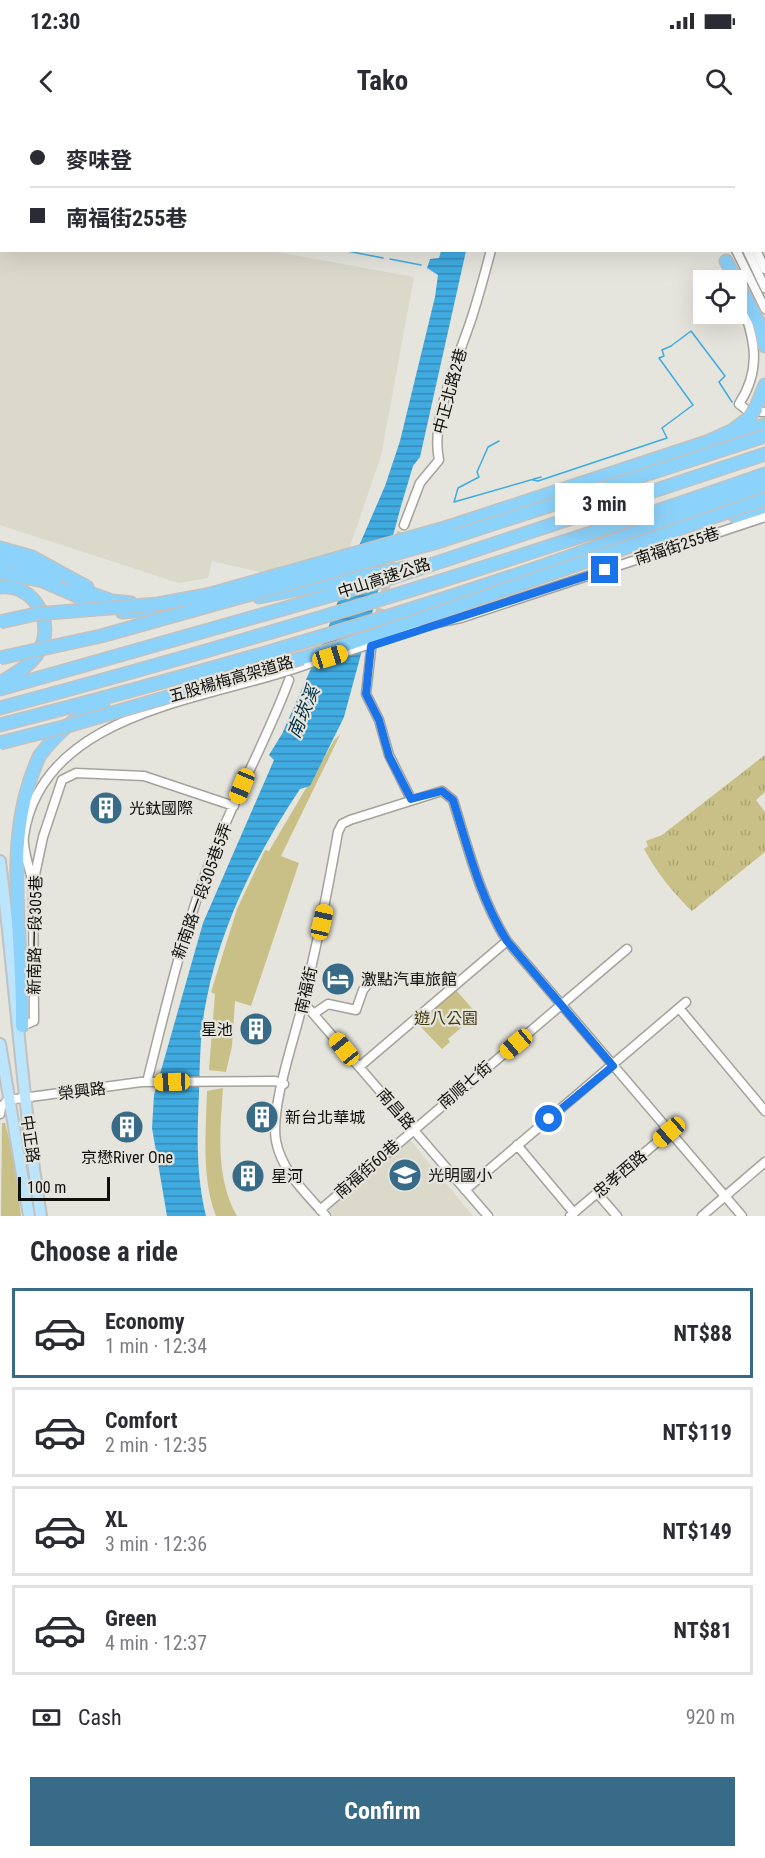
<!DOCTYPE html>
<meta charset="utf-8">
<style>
:root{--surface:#fff;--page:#f7f7f7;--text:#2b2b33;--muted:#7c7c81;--line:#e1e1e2;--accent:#376b87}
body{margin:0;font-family:"Roboto Condensed","Noto Sans TC",sans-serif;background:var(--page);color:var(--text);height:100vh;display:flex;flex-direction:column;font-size:22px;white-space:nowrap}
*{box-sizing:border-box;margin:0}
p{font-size:20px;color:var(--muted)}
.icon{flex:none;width:33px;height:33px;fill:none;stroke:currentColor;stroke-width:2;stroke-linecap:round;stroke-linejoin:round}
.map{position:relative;height:1096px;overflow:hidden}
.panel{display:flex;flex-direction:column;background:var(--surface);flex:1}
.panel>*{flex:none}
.guide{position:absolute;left:0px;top:0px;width:765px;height:132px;box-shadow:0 6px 24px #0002;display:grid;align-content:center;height:132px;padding:0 30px;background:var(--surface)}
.fabs{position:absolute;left:693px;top:150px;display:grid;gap:12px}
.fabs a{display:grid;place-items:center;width:54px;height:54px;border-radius:0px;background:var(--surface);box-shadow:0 6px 24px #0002;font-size:30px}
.scale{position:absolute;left:18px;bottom:15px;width:92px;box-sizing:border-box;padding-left:6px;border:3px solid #0f0f0c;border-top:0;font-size:16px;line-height:21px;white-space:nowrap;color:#0f0f0c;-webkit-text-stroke:4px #e5e4dd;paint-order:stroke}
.end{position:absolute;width:27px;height:27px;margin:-14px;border:8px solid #1a73e8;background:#fff;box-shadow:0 0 0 3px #fff}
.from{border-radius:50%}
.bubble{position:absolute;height:42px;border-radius:0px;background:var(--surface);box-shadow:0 6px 24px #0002;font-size:20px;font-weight:700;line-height:42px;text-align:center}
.car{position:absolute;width:18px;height:36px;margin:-18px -9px;border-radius:8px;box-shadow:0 0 4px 2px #0007;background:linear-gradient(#f5c518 24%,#345 0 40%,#f5c518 0 76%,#345 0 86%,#f5c518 0)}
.guide b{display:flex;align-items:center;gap:21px;height:57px;font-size:22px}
.guide b+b{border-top:2px solid var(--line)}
.guide i{width:15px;height:15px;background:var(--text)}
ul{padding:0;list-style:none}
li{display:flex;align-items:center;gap:18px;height:90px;margin:0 12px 9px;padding:0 18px;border:3px solid var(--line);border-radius:0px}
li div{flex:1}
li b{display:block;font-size:22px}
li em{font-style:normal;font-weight:700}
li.on{border-color:var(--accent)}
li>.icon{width:54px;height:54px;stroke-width:1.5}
h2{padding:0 30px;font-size:27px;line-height:72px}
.pay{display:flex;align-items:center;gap:15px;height:66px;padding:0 30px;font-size:22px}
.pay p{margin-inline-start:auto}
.button{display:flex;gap:12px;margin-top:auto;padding:12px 30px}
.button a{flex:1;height:69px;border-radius:0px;background:var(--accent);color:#fff;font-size:24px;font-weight:700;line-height:69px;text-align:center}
.status{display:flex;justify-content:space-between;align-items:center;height:42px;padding:0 30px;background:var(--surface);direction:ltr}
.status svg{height:16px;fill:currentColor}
header{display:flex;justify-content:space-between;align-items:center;height:78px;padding:0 30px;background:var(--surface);font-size:27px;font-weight:700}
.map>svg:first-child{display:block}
</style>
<div class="status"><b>12:30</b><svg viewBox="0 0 49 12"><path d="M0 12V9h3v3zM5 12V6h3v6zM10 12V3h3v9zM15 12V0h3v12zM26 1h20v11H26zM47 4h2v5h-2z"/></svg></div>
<header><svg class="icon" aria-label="back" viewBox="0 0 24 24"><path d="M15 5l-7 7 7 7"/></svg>Tako<svg class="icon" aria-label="search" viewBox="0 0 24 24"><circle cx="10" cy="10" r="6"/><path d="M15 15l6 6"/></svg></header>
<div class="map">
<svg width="765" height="1096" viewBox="0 0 765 1096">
<defs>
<pattern id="grass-tufts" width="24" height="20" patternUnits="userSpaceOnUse" patternTransform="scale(1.5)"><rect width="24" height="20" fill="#c9c087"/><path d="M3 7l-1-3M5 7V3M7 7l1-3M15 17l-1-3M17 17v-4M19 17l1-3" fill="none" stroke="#aba473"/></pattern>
<pattern id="water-rules" width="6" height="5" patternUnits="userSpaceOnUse" patternTransform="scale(1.5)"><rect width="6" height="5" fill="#40abe1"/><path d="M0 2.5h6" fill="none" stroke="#348ab5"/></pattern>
</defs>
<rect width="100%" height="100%" fill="#e5e4dd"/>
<path fill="#dbd9ca" d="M0 79 2 130 272 131 414 157 381 336 349 429 263 453 212 441 208 458 179 463 0 405Z
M410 1020 473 1096H333L328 1091Z"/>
<path fill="url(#grass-tufts)" d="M765 635V672L756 680 765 692V732L692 791C673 773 657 753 644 729L648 726 646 721 662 715Z"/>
<path fill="#c9c087" d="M340 615 281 736 299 743 251 886 235 881 232 926 226 952 209 950 215 874 211 872 237 789 265 730 269 731 335 619Z
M455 869 477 894 448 919 450 922 442 929 416 902Z
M223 968C220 1011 215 1057 237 1096H216C201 1058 206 1011 207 971Z
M2 1003H5L14 1038 21 1096H1Z"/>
<path fill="url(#water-rules)" d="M441 131H466L420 337 413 346 401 386 344 597 310 666 300 669C258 732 222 802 207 877 200 908 200 941 199 973 197 1015 196 1055 206 1096H167L152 1008 154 975 203 803 274 640 269 635 282 614 324 519 355 435 385 366 400 321 435 177 438 155 427 148 430 139 439 138Z"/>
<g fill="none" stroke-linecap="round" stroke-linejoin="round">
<path stroke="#40abe1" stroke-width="1.5" d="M716 2 719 0
M0 66 2 67
M342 130 383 138
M390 139 421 145
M499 321 488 327 477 352 479 357 458 368 454 382 541 357
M533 360 538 361 667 318 662 308 693 285 659 238 664 236 662 230 671 226 691 211 725 256 719 262 732 282"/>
<path stroke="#c5c4be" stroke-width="8" stroke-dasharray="8 4" stroke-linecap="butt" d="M372 519 401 412"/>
<defs>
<path id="minor" d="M250 0 257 2
M695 0 696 2
M708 0V2
M415 2 416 0
M588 2 590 0
M736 130 765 189
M747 130 765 168
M756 130 765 149
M738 172C752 214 765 244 739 284L748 291 765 292
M404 405 420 363 439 340C430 299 459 237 472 197 479 175 485 153 491 130
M412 508 461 498 765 397
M375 521H372L366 574 379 600 389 635 411 679
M32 761C30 748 22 729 24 716 42 589 213 580 308 544
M303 882 488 1096
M679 888 765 991
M315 893 328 884 356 890 363 870 374 857
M22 906 34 901 33 764 43 717 62 660 76 653 144 656 234 686
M359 947 507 821
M147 962C167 882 185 803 216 726 238 670 268 617 289 560
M0 994 1 987 8 980 141 962 275 961 284 964
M517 1025 574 1093
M465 1070 686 882
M597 1073 617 1096
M320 1090 627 829
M326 1096C306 1073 282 1052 276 1021 270 986 295 918 303 882 317 826 328 769 338 712L342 704 350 700 442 671 453 680C468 728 480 778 507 821L742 1096
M570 1096 669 1012
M702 1096 765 1042"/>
<path id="major" d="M0 741C15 859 22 978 41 1096
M0 924 29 1096"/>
<path id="highway" d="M726 141 760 205 765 226
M756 287 765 265
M732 315 765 305
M735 396 765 386
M448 407 707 322 733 310 750 297
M0 428 32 437 87 467
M0 440 14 442 54 458
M0 452 43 461 105 488
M0 467C34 463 56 503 39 531 31 546 14 554 0 563
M76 468 112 481 131 483
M259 477 404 448
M122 492 189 487
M0 569 385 460 765 334
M0 588C258 519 513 442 765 354
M0 605C176 560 350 511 522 453 604 426 684 393 765 365
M22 906C24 813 0 719 40 635 58 612 75 596 103 585"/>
</defs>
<use href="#minor" stroke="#a3a29b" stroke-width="11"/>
<use href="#major" stroke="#c1c1c0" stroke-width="14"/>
<use href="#highway" stroke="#c1c1c0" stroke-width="15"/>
<use href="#minor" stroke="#fff" stroke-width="8"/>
<use href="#major" stroke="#bae5fd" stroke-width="10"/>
<use href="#highway" stroke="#8cd3fc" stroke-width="12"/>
<defs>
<path id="minor-bridge" d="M308 544 418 509"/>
<path id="highway-bridge" d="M750 297 756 287
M0 502 36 494 158 484 207 475 448 407
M0 538 101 516 437 422 765 316
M0 623 67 606 334 529 765 379"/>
</defs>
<use href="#minor-bridge" stroke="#a3a29b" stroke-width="11" stroke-linecap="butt"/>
<use href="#highway-bridge" stroke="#c1c1c0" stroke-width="15" stroke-linecap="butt"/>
<use href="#minor-bridge" stroke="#fff" stroke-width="8"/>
<use href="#highway-bridge" stroke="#8cd3fc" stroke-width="12"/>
</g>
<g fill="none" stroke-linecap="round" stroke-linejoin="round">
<path stroke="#1a73e8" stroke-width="8" d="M549 999 613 946 507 821C480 778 468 728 453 680L442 671 411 679 389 636 379 600 366 574 371 526 605 450"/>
</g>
<defs>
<symbol id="building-disc" viewBox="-11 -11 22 22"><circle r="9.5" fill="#376b87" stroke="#e5e4dd"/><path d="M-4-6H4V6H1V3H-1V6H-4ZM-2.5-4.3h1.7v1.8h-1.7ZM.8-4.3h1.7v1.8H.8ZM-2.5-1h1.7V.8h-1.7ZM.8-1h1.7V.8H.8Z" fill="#fff"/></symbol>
<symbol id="hotel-disc" viewBox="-11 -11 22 22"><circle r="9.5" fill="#376b87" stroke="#e5e4dd"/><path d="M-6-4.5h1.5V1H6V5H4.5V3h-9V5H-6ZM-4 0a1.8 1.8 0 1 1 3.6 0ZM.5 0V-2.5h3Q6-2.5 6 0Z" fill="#fff"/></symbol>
<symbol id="school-disc" viewBox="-11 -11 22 22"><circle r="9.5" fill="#376b87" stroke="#e5e4dd"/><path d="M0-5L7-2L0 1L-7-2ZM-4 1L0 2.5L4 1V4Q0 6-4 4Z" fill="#fff"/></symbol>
</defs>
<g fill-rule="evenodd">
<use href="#building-disc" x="87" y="669" width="38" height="38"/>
<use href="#hotel-disc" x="319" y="840" width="38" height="38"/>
<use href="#building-disc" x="237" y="890" width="38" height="38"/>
<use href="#building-disc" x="243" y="978" width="38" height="38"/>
<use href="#building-disc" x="108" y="988" width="38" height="38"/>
<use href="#school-disc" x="386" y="1036" width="38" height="38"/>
<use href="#building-disc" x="229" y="1037" width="38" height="38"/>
</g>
<g text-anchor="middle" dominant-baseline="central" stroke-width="4.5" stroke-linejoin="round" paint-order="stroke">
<g font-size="16" fill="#0f0f0c" stroke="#e5e4dd">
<text transform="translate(450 271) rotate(-75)">中正北路2巷</text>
<text transform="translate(677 426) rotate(-18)">南福街255巷</text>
<text transform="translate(384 458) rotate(-18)">中山高速公路</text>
<text transform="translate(231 559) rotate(-16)">五股楊梅高架道路</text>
<text transform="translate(202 771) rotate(-70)">新南路一段305巷5弄</text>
<text transform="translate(35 815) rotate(-89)">新南路一段305巷</text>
<text transform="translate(306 870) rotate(-77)">南福街</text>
<text transform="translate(465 965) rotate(-40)">南順七街</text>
<text transform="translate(82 971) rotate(-7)">榮興路</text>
<text transform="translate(396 989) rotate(49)">南昌路</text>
<text transform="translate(30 1019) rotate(82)">中正路</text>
<text transform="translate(367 1049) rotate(-41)">南福街60巷</text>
<text transform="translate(620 1054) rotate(-40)">忠孝西路</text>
</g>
<g font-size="16" fill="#0f0f0c" stroke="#e5e4dd" text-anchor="start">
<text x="129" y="688">光鈦國際</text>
<text x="361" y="859">激點汽車旅館</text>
<text x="233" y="909" text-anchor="end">星池</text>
<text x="285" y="997">新台北華城</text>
<text x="127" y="1037" text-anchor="middle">京懋River One</text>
<text x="428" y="1055">光明國小</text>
<text x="271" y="1056">星河</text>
</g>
<g font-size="16" fill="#433b10" stroke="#e5e4dd">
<text x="446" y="898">遊八公園</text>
</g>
<g font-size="18" font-style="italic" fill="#002f45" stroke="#e5e4dd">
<text transform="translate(303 592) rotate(-67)">南崁溪</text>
</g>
</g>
</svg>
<div class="fabs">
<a><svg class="icon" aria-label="locate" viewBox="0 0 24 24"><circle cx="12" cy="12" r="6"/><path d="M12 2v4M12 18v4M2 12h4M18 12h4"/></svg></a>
</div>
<div class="scale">100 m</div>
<i class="end from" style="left:549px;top:999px"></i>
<i class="end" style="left:605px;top:450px"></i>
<div class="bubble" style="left:555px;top:363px;width:99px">3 min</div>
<i class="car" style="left:330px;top:537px;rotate:73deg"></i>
<i class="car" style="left:242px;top:666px;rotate:202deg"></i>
<i class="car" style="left:322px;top:802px;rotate:13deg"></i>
<i class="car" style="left:516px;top:924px;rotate:230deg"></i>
<i class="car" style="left:344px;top:929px;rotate:321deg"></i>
<i class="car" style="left:172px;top:962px;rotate:268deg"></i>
<i class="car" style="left:669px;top:1012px;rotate:229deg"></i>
<div class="guide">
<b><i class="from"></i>麥味登</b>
<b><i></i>南福街255巷</b>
</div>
</div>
<section class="panel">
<h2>Choose a ride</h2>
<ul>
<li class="on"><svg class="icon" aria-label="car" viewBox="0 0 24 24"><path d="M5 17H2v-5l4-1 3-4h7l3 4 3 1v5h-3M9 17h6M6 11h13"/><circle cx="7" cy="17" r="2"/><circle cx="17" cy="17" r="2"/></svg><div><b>Economy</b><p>1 min · 12:34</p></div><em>NT$88</em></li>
<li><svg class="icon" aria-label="car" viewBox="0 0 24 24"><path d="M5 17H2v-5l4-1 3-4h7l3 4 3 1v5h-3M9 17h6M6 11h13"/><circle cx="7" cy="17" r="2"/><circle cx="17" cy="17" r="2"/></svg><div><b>Comfort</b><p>2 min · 12:35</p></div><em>NT$119</em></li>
<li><svg class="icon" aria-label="car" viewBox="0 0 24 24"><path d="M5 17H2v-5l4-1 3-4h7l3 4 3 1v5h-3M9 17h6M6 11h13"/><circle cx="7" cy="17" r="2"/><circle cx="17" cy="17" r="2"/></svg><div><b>XL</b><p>3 min · 12:36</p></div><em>NT$149</em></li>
<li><svg class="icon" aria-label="car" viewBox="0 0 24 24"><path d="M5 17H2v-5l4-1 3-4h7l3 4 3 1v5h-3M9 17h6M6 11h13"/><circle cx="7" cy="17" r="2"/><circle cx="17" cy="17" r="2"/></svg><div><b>Green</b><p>4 min · 12:37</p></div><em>NT$81</em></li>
</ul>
<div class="pay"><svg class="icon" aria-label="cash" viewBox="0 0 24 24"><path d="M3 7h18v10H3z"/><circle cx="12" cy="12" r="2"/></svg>Cash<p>920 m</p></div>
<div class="button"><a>Confirm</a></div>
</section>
